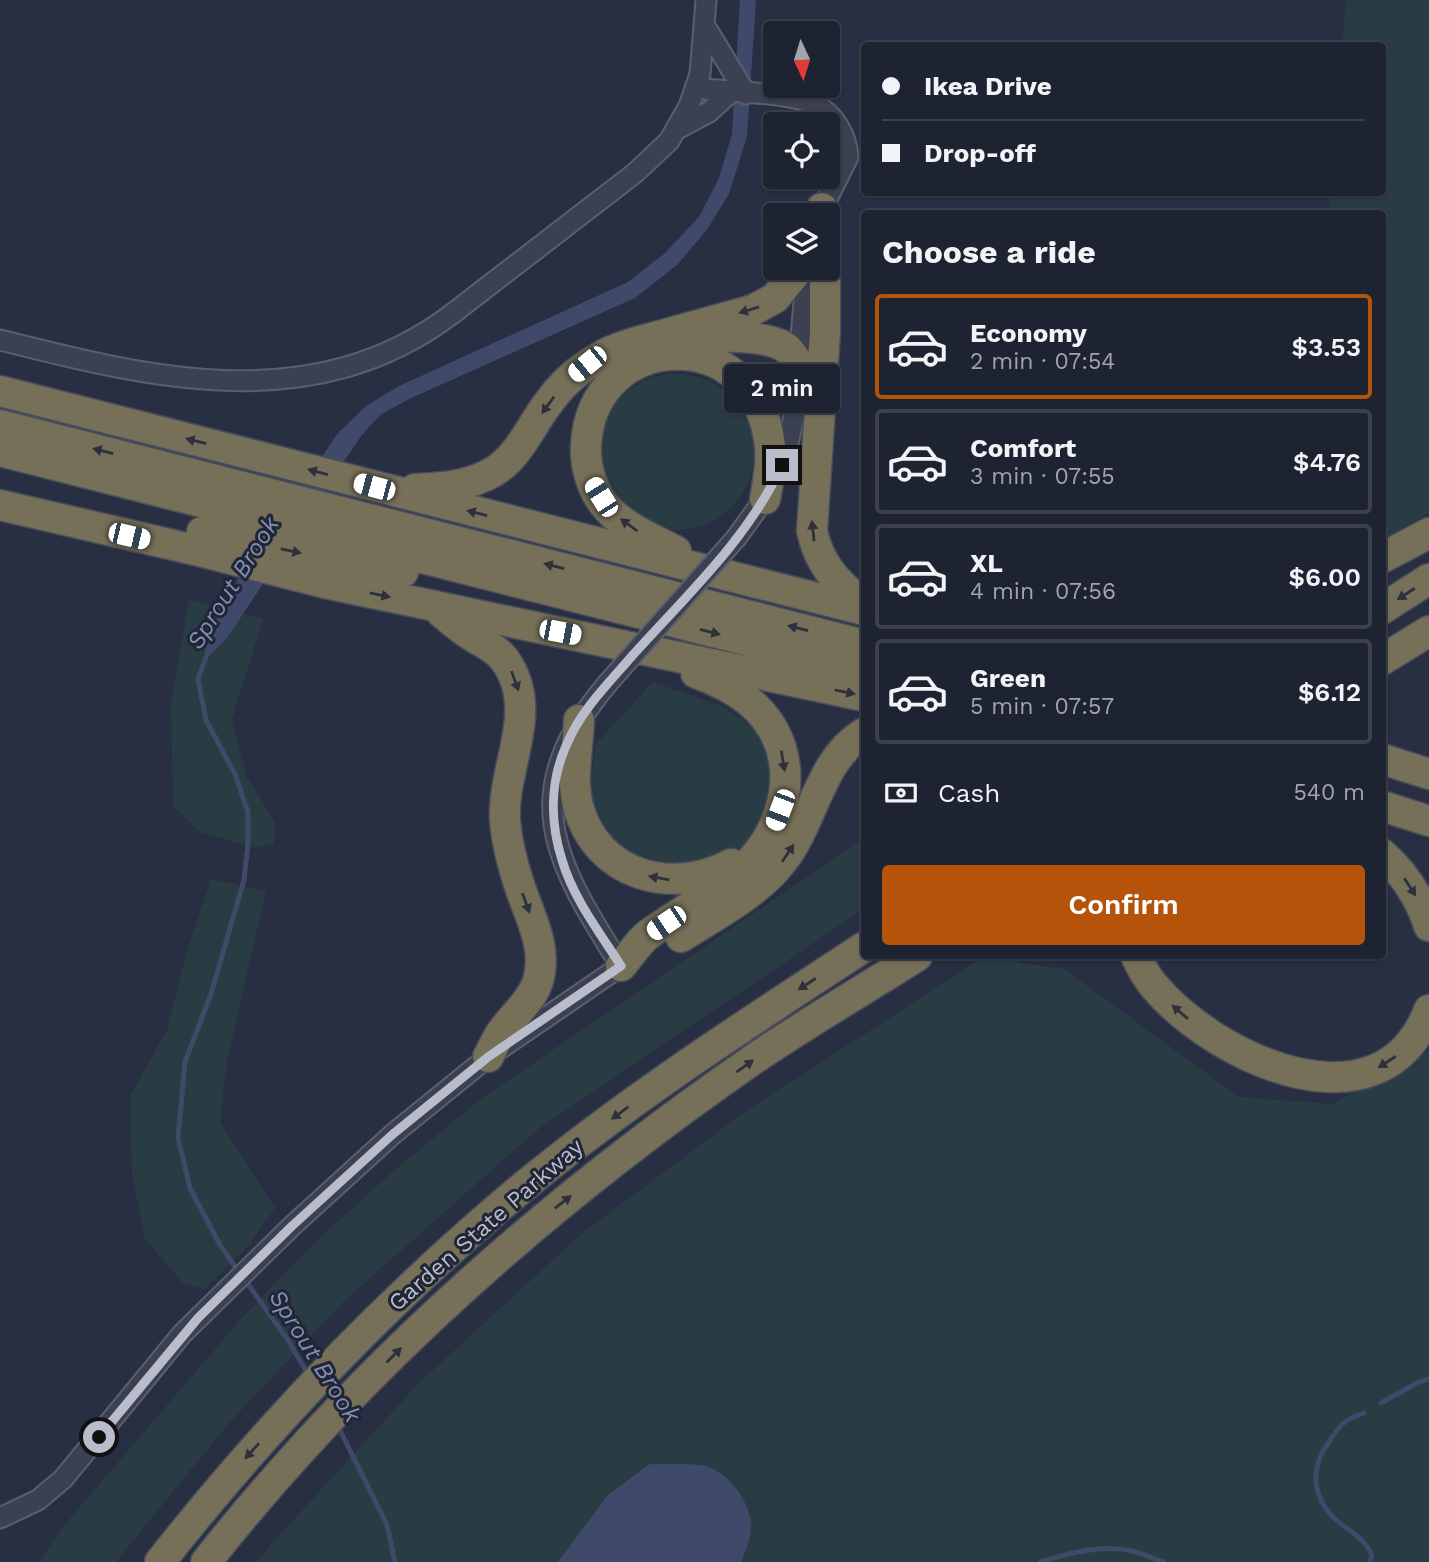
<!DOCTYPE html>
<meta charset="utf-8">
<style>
:root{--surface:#1e2332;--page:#262b3a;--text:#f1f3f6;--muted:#a1a4ac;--line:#3c404d;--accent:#b45309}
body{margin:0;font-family:"Work Sans",sans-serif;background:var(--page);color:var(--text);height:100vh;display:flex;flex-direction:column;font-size:26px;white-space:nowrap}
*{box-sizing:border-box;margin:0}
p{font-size:23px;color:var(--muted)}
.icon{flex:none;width:38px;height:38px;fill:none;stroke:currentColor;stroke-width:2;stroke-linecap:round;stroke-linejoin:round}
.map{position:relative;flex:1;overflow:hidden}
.details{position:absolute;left:861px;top:210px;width:525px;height:749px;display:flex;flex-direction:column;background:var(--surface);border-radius:7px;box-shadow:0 2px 5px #0004,0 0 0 2px var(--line)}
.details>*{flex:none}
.top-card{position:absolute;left:861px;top:42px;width:525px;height:154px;border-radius:7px;box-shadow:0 2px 5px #0004,0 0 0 2px var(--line);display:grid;align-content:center;height:154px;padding:0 21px;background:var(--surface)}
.needle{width:46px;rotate:176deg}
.controls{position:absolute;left:763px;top:21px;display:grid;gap:14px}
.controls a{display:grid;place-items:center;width:77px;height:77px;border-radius:7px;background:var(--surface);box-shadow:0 2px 5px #0004,0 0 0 2px var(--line);font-size:35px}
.end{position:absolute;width:32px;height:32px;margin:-16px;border:9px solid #b9bdcb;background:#111;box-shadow:0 0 0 4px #111}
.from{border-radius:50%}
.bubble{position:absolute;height:49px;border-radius:7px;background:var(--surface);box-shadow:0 2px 5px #0004,0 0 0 2px var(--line);font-size:23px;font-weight:600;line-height:49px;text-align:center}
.car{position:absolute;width:21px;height:42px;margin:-21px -10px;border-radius:9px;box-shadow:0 0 5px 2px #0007;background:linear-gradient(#fff 24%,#345 0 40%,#fff 0 76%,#345 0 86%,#fff 0)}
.top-card b{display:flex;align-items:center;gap:24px;height:66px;font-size:26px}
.top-card b+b{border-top:2px solid var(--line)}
.top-card i{width:18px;height:18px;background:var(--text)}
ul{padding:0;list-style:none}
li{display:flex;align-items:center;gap:21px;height:105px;margin:0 14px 10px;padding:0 7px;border:4px solid var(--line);border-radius:7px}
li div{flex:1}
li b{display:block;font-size:26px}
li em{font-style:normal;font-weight:600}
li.selected{border-color:var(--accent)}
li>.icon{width:63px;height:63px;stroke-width:1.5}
h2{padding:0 21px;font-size:32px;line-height:84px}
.pay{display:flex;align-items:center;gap:18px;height:77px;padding:0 21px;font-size:26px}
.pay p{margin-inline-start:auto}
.action{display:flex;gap:14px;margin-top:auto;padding:14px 21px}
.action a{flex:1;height:80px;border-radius:7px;background:var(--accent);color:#fff;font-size:28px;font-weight:600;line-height:80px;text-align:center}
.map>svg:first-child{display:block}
</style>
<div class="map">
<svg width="1429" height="1562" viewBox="0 0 1429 1562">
<rect width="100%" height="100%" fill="#282f42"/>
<path fill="#2a3c43" d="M1346 0H1429V513L1383 539 1382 214 1329 213 1330 193 1382 192V46L1342 45Z
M598 452a78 78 0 1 1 156 0a78 78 0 1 1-156 0Z
M189 599 263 619 232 719 247 777 275 822 274 843 256 848 200 832 173 806 171 702Z
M653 682 721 706 757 730 771 761 776 796 763 835 721 866 664 874 619 851 589 807 595 745Z
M864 838V909L542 1126 345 1300 228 1424 116 1562H39L61 1529 241 1319 315 1242 397 1168 481 1099Z
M211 879 266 891 227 1061 220 1122 275 1208 248 1246 204 1289 183 1283 145 1239 132 1174 130 1096 167 1030 187 951Z
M985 956H1013L1019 963 1064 969 1239 1097 1332 1104 1429 1051V1562H257L274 1541 419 1383 581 1234 743 1113Z"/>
<path fill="#3f4a6a" d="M740 0H756L747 136 729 194 706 231 677 265 635 298 409 399 380 415 361 436 227 638 204 661 208 624 338 433 366 406 399 386 628 282 665 253 699 217 719 178 732 134Z
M650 1464C665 1465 698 1462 711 1468 731 1477 750 1502 751 1525 751 1538 746 1550 741 1562H558L608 1495Z"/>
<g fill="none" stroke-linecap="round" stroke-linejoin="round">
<path stroke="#3f4a6a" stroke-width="5" d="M206 657 198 679 206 720 235 774 248 812V844L244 880 211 994 185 1062 178 1138 190 1188 220 1245 239 1272
M245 1280 288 1340 309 1376
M1381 1403 1419 1382 1429 1379
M1364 1413C1340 1421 1338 1428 1325 1448 1310 1472 1314 1498 1334 1518 1348 1531 1365 1537 1372 1556L1370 1562
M337 1424 387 1525 395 1562
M1041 1562C1069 1553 1103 1544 1132 1551 1143 1553 1153 1559 1163 1562"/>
<defs>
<path id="minor" d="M705 26 746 94
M695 88C725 92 790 92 814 104 834 113 847 136 848 157L819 215
M677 129 709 112 731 92
M0 340C154 379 314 418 452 314L635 173 669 141 689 106 700 74 706 0
M737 537 770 491 787 448 794 416 807 268
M0 1518 38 1500 63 1479 182 1334 292 1226 393 1134 488 1057 621 966C553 859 515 793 608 683"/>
<path id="highway" d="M822 208 823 215
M825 268V332L812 531C819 564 837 584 864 604
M691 336C716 337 764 334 785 347 791 351 795 359 799 365
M0 391 864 610
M0 425 864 645
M0 451 864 670
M415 489C442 488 469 486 493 472 519 457 531 425 549 402 559 388 572 375 587 365 611 347 638 342 666 334 695 326 724 318 753 310L775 298 800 268
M0 505 199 551 325 583 864 696
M202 532 403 572
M676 551C655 540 624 527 608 509 593 493 585 468 586 446 591 330 756 319 770 446 772 464 768 482 765 499
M1382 558 1429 533
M1382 609 1429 579
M441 612C449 619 458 626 466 632 489 648 503 648 515 679 532 723 502 774 505 821 507 842 512 863 519 884 529 916 548 946 538 981 532 1000 515 1014 504 1029 497 1037 493 1048 488 1057
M1382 660 1429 631
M579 720C578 749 571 778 578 806 597 876 672 896 731 864
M1382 759 1429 774
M1382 806 1429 821
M1382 854C1405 874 1420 898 1429 926
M681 937C715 915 759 893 784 859 814 820 819 760 864 733
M1136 956C1141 967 1147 978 1155 987 1216 1059 1381 1136 1429 1010
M621 966C630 956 638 942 649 934 678 913 710 896 738 873 773 844 795 794 781 748 768 707 734 687 696 673
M160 1562C268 1425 389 1299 523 1187 631 1098 748 1023 864 947
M206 1562C360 1367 548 1202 751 1061 805 1024 862 991 917 956"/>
</defs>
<use href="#minor" stroke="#5a5f6f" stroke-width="23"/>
<use href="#highway" stroke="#474c5c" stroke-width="33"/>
<use href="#minor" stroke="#3c4151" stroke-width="19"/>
<use href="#highway" stroke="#777059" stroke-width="30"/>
<defs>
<path id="minor-bridge" d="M608 683 737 537"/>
</defs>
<use href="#minor-bridge" stroke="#5a5f6f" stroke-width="23" stroke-linecap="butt"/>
<use href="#minor-bridge" stroke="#3c4151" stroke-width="19"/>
</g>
<defs><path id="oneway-solid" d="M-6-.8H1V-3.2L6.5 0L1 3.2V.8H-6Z" transform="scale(1.75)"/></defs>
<g fill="#2e313c">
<use href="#oneway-solid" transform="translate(749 310) rotate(163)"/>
<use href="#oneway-solid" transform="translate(548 405) rotate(126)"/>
<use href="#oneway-solid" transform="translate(196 441) rotate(-166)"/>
<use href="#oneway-solid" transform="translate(103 451) rotate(-166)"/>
<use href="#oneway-solid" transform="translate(318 472) rotate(-165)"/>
<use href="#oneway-solid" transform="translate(477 513) rotate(-166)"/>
<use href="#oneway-solid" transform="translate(629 525) rotate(-144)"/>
<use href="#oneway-solid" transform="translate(813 531) rotate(-96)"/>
<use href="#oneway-solid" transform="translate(291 551) rotate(12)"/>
<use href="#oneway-solid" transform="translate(554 566) rotate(-166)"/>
<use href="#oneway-solid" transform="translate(1406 594) rotate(147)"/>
<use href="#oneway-solid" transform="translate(380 595) rotate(12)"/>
<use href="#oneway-solid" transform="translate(798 628) rotate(-166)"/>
<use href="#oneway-solid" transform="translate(710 632) rotate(14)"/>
<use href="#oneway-solid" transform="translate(515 681) rotate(70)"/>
<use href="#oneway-solid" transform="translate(845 692) rotate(12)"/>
<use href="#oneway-solid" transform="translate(783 761) rotate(81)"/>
<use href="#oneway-solid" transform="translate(788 853) rotate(-56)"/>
<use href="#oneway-solid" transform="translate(659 878) rotate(-170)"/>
<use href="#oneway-solid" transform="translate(1410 887) rotate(57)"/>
<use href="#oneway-solid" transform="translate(526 903) rotate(70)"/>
<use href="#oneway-solid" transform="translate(807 984) rotate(147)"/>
<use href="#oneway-solid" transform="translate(1180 1012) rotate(-139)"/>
<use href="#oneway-solid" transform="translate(1387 1062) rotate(147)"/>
<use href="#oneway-solid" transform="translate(745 1066) rotate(-35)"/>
<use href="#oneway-solid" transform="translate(620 1113) rotate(143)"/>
<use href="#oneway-solid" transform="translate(563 1202) rotate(-38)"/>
<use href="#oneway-solid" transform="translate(394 1355) rotate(-45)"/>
<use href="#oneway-solid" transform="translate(252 1451) rotate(132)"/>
</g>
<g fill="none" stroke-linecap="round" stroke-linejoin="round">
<path stroke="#b9bdcb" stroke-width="9" d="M99 1437 198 1318 292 1226 393 1134 488 1057 621 966C600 933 573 898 562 860 550 822 550 782 566 746 580 711 608 684 632 656 686 596 748 539 782 465"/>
</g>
<g text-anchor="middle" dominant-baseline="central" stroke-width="6" stroke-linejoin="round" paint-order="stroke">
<g font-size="23" fill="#b9bdcb" stroke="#212637">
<text transform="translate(486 1225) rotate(-41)">Garden State Parkway</text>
</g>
<g font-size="24" font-style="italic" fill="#828eb2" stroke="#212637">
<text transform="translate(233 583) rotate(-58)">Sprout Brook</text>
<text transform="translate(315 1356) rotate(58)">Sprout Brook</text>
</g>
</g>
</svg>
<div class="controls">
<a><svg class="needle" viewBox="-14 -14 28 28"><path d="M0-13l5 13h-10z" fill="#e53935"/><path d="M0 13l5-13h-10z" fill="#a1a4ac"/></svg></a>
<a><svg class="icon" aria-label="locate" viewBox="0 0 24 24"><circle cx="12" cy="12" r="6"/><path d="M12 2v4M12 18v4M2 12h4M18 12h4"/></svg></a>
<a><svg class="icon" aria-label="layers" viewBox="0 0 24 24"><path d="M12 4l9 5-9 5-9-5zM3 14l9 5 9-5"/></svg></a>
</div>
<i class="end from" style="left:99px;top:1437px"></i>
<i class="end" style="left:782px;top:465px"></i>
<div class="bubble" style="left:724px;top:364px;width:116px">2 min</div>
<i class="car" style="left:587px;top:364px;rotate:231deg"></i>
<i class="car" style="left:374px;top:487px;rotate:285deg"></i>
<i class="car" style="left:601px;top:497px;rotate:328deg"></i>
<i class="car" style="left:129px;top:536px;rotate:103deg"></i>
<i class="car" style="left:560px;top:632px;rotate:101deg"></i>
<i class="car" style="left:780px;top:810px;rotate:201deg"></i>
<i class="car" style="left:666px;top:923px;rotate:236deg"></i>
<div class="top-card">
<b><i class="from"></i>Ikea Drive</b>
<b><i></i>Drop-off</b>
</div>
<section class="details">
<h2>Choose a ride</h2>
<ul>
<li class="selected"><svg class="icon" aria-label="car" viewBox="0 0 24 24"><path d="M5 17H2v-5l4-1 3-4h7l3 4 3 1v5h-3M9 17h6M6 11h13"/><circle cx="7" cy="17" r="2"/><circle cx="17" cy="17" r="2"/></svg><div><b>Economy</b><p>2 min · 07:54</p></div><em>$3.53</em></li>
<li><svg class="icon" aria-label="car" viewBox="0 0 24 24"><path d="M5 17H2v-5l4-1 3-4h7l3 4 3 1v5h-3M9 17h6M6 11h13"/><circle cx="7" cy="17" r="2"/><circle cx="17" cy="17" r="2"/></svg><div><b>Comfort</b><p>3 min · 07:55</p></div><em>$4.76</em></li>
<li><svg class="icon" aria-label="car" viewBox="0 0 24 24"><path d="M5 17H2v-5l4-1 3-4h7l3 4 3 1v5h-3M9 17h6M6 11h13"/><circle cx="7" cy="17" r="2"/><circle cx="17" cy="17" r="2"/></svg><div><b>XL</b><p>4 min · 07:56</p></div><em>$6.00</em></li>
<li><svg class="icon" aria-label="car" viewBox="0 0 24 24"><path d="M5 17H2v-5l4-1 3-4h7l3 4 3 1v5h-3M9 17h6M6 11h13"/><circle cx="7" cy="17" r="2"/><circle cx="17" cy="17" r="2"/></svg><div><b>Green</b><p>5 min · 07:57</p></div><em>$6.12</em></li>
</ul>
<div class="pay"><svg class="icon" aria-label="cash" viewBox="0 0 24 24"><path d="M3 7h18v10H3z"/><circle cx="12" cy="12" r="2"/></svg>Cash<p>540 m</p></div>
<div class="action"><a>Confirm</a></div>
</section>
</div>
